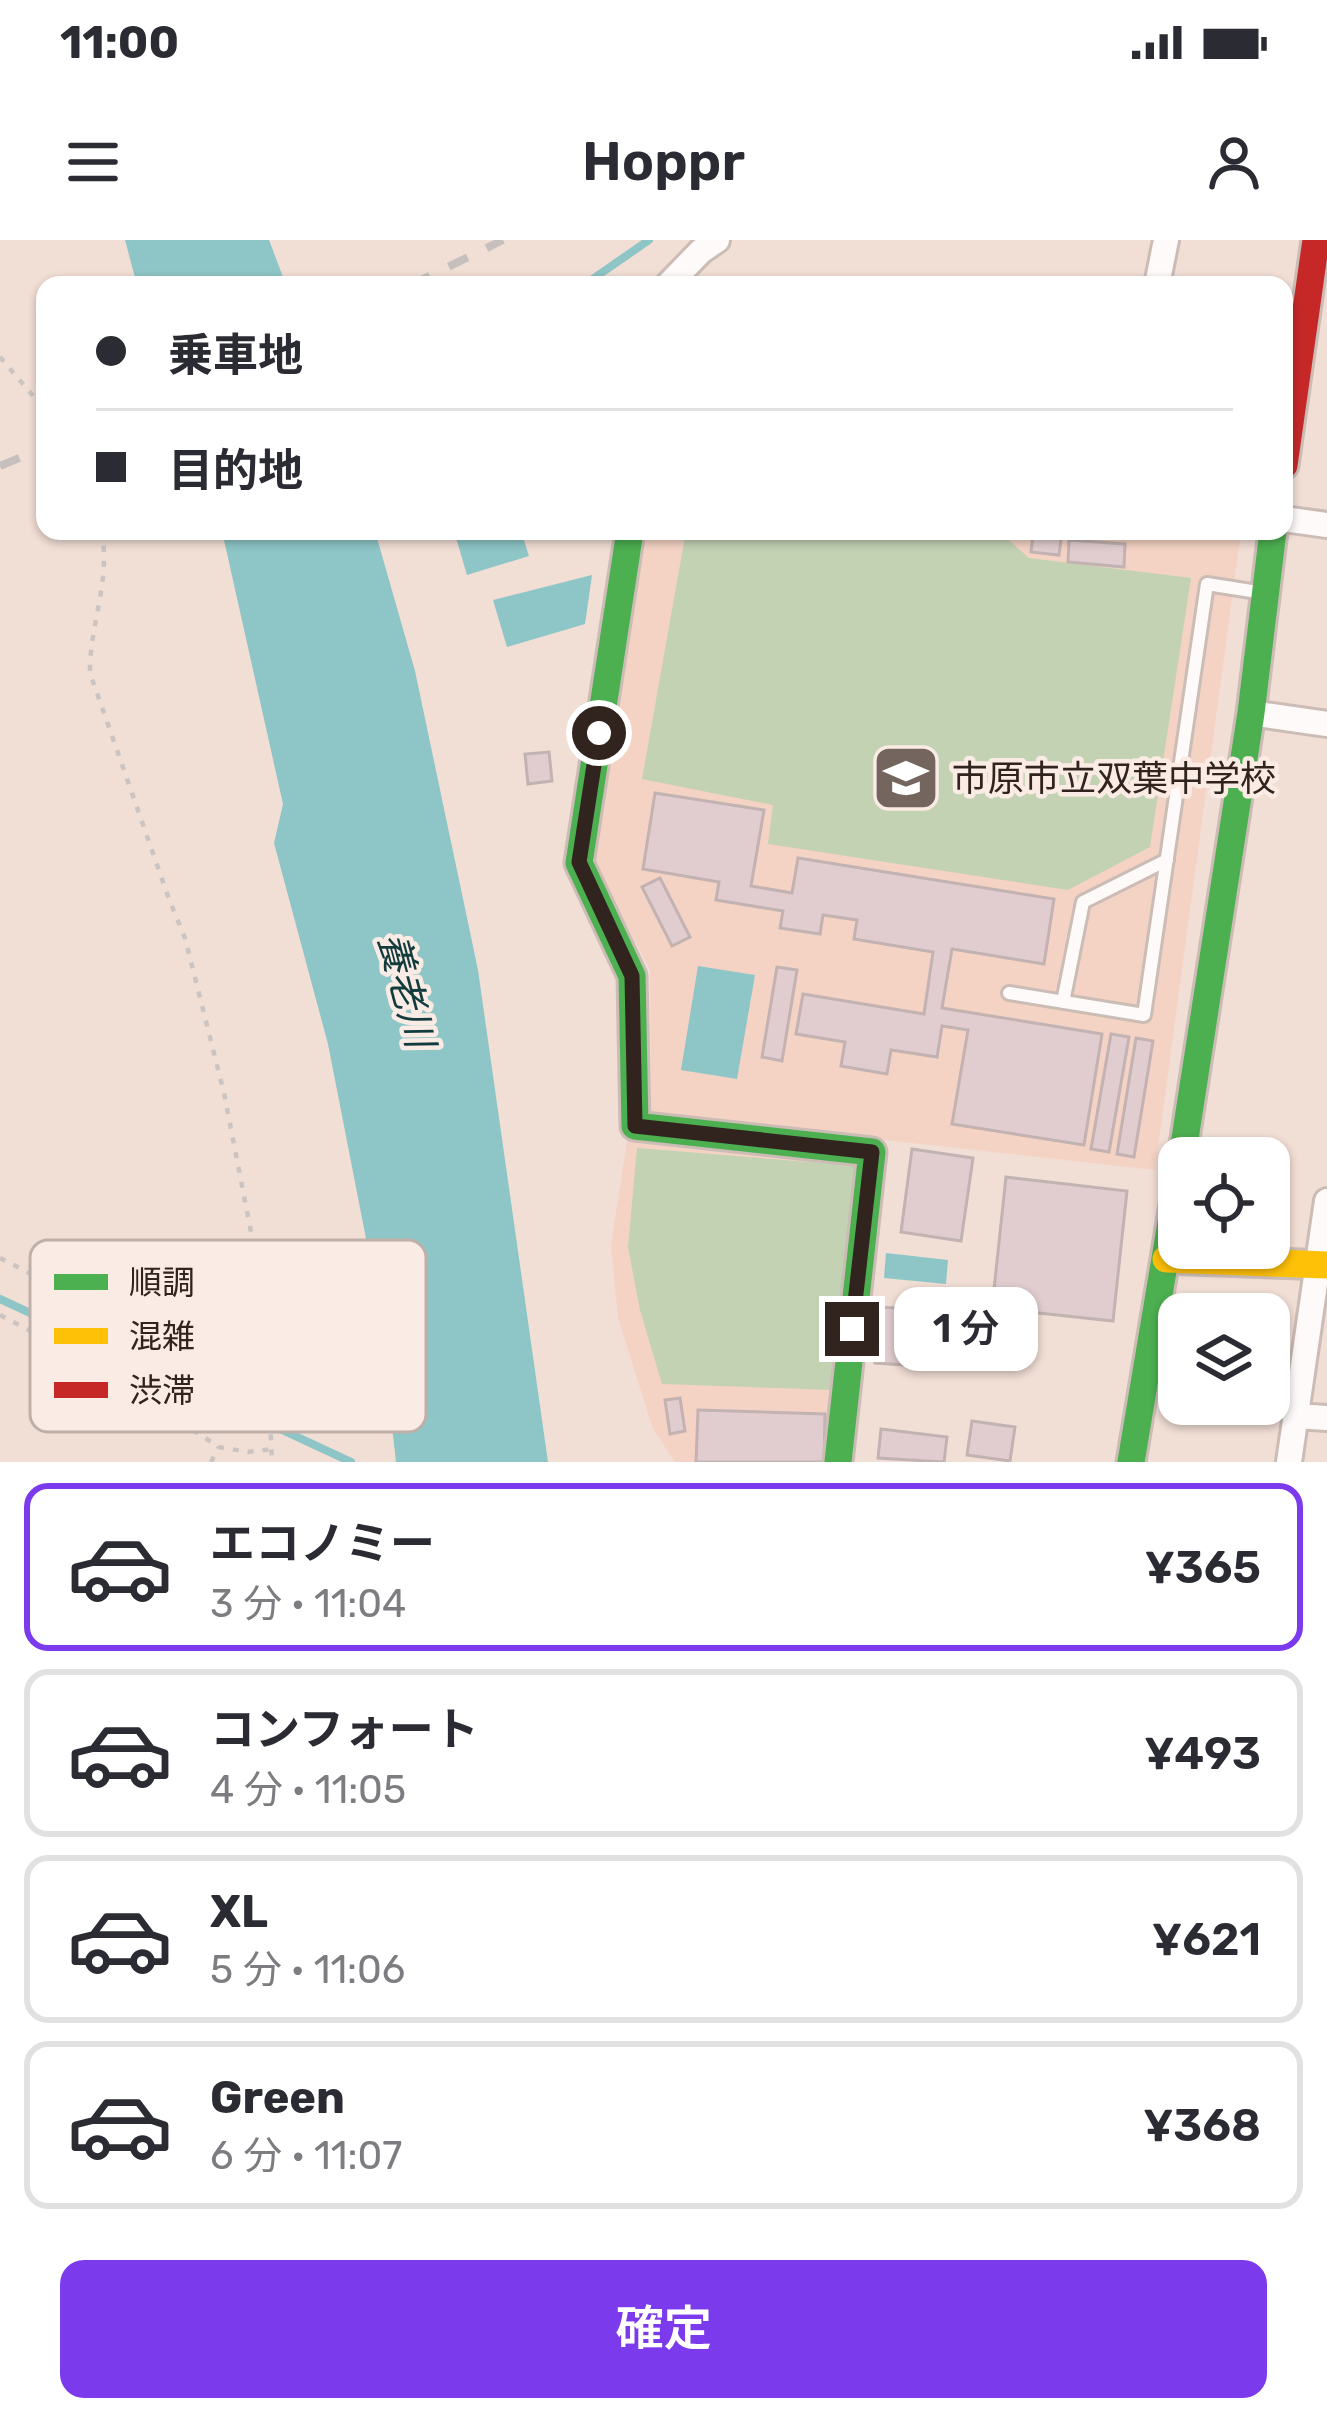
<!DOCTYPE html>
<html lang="ja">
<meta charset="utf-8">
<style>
:root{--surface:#fff;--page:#f2f2f3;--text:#2b2b33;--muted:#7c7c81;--line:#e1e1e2;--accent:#7c3aed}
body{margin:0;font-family:Rubik,"Noto Sans JP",sans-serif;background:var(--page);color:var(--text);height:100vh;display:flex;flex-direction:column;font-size:45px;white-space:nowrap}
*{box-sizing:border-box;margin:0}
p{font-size:39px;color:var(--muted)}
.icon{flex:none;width:66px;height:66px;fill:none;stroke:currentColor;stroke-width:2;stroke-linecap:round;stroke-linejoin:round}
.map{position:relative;height:1222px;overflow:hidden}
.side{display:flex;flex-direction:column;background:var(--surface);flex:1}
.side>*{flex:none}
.hud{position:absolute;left:36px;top:36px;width:1257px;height:264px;border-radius:24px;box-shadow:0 3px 9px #0004;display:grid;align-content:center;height:264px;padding:0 60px;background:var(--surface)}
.controls{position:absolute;left:1158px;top:897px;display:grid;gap:24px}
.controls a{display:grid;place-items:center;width:132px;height:132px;border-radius:24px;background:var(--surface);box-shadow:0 3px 9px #0004;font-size:60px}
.end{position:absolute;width:54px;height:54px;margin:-27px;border:15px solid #31241e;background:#fff;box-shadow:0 0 0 6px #fff}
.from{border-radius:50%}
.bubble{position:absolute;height:84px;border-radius:24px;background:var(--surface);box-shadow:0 3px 9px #0004;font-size:39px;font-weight:600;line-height:84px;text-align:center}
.hud b{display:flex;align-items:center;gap:42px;height:114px;font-size:45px}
.hud b+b{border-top:3px solid var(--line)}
.hud i{width:30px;height:30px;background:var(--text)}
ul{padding:21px 0 0;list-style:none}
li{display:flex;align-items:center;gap:36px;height:168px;margin:0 24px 18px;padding:0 36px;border:6px solid var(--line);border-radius:24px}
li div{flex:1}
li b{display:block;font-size:45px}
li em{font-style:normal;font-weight:600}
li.current{border-color:var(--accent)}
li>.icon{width:108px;height:108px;stroke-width:1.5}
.cta{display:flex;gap:24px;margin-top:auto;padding:24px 60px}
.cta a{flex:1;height:138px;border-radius:24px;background:var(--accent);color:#fff;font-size:48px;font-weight:600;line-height:138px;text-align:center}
.status{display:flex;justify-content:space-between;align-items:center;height:84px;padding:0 60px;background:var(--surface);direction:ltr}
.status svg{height:33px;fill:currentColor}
header{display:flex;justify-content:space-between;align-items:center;height:156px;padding:0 60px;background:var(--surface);font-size:54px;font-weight:600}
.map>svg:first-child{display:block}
</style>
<div class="status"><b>11:00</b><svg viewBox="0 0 49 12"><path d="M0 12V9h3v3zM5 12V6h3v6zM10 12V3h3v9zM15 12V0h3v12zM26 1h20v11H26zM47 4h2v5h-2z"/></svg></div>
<header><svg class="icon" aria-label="menu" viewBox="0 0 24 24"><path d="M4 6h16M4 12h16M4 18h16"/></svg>Hoppr<svg class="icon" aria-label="person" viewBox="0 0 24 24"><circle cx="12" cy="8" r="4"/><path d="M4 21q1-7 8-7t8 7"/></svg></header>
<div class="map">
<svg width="1327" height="1222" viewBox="0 0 1327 1222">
<rect width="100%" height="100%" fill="#f1ded5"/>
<path fill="#f4d3c4" d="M642 291H1241L1155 930 651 874 650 730 591 617Z
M628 895 865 918 833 1222H675L653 1189 618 1078 611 1005Z"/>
<path fill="#c2d2b3" d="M686 291H983L1002 294 1029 318 1191 338 1150 607 1068 650 768 604 773 565 642 539Z
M637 908 859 926 833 1150 662 1144 640 1070 628 1007Z"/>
<path fill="#8ec5c6" d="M125 0H269L286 45H137Z
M222 291H375L415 431 478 730 548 1222H396L378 1060 328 804 274 603 283 564Z
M454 291H521L529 316 467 335Z
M592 335 585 384 507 407 493 360Z
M698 726 755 735 737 839 681 830Z
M886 1013 948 1020 946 1044 884 1038Z"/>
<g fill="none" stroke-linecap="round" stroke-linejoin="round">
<path stroke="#8ec5c6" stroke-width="8" d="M584 45 649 0
M0 1059 351 1222"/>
</g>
<path fill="#e1cdcf" stroke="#c2b3b2" stroke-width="3" d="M1033 295 1061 299 1059 315 1031 312Z
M1069 300 1125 304 1124 327 1068 322Z
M549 512 552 541 528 544 525 514Z
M655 553 764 570 751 646 792 653 798 618 1054 659 1044 724 952 709 942 768 1102 794 1084 905 952 884 968 790 942 786 937 817 891 810 887 834 841 826 845 802 796 794 803 754 924 774 933 712 854 699 857 680 823 675 820 694 780 688 783 671 716 660 719 642 643 629Z
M660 638 690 697 672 706 642 647Z
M777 727 797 730 782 821 762 817Z
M1111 794 1129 797 1109 912 1091 909Z
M1136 798 1153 801 1134 917 1117 914Z
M912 909 973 918 961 1001 901 992Z
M1006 937 1127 951 1113 1081 992 1068Z
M879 1067 940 1071 936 1127 875 1123Z
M680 1158 685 1191 670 1194 665 1160Z
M698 1170 825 1174 824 1222H696Z
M972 1181 1015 1187 1010 1221 967 1215Z
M881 1189 947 1197 944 1222 878 1218Z"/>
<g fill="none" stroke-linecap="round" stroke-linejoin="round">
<defs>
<path id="lane" d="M1009 753 1144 775 1207 344 1264 353
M1063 762 1083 662 1167 620"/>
<path id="street" d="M668 45 701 11 717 0
M1157 45 1166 0
M1284 279 1327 285
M1251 473 1327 484
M1296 1176 1327 1178
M1289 1222 1327 961"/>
<path id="fast" d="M630 291 579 623 632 736 635 886 872 912 838 1222
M1182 918 1251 473 1273 291
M1131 1222 1179 935"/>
<path id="slow" d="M1166 1019 1327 1025"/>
<path id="jam" d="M1284 225 1316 0"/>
</defs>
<use href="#lane" stroke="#cbbcb5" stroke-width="18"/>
<use href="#street" stroke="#cbbcb5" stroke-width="30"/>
<use href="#fast" stroke="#cbbcb5" stroke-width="33"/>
<use href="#slow" stroke="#cbbcb5" stroke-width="33"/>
<use href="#jam" stroke="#cbbcb5" stroke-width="33"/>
<path stroke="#cbc4c2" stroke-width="4.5" stroke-dasharray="6 9" stroke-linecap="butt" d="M0 117 45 170
M101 291C112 338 89 386 90 433L169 659 185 698 224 853 265 1064 272 1222
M0 1018 37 1037 272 1179
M0 1075 86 1120 219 1207 248 1212 272 1209
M211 1222 219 1207"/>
<use href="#lane" stroke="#fdfaf9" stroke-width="12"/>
<use href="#street" stroke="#fdfaf9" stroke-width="24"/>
<use href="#fast" stroke="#4caf50" stroke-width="27"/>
<use href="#slow" stroke="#ffc107" stroke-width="27"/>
<use href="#jam" stroke="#c62828" stroke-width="27"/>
<path stroke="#c5c0be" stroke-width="8" stroke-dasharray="21 21" stroke-linecap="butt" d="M411 45 503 0
M0 226 45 207"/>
</g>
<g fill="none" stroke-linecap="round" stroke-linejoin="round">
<path stroke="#31241e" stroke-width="15" d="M599 493 579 622 632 736 635 886 872 912 852 1089"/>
</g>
<defs>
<symbol id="school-square" viewBox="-11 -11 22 22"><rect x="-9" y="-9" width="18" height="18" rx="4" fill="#74655e" stroke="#faebe4"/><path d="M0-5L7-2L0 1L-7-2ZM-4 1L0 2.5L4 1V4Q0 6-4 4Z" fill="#fff"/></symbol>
</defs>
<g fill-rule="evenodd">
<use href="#school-square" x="868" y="500" width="76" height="76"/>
</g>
<g text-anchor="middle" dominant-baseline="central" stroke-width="9" stroke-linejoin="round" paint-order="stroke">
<g font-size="36" fill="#31241e" stroke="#faebe4" text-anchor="start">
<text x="952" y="538">市原市立双葉中学校</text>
</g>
<g font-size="39" font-style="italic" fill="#113b3d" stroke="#faebe4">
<text transform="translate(406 750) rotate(75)">養老川</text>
</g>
</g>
<rect x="30" y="1000" width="396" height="192" rx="18" fill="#faebe4" stroke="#beafa9" stroke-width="3"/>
<rect x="54" y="1034" width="54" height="16" fill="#4caf50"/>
<rect x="54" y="1088" width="54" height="16" fill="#ffc107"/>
<rect x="54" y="1142" width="54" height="16" fill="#c62828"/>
<g font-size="33" fill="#31241e">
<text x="129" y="1054">順調</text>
<text x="129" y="1108">混雑</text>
<text x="129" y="1162">渋滞</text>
</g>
</svg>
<div class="controls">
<a><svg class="icon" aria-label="locate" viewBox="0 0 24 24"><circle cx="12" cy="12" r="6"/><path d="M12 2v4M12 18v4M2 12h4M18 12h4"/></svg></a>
<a><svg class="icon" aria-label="layers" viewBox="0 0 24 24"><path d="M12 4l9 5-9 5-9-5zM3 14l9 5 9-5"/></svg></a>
</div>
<i class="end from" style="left:599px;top:493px"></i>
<i class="end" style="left:852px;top:1089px"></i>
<div class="bubble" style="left:894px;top:1047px;width:144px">1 分</div>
<div class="hud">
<b><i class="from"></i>乗車地</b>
<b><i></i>目的地</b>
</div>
</div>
<section class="side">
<ul>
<li class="current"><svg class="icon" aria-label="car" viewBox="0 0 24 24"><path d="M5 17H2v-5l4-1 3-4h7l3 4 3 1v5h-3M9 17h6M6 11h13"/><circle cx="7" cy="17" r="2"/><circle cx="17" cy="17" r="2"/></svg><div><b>エコノミー</b><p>3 分 · 11:04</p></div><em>¥365</em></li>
<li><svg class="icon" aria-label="car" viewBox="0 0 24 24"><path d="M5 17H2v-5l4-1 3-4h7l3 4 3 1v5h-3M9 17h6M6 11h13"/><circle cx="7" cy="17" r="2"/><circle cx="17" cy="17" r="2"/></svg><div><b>コンフォート</b><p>4 分 · 11:05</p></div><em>¥493</em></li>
<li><svg class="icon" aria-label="car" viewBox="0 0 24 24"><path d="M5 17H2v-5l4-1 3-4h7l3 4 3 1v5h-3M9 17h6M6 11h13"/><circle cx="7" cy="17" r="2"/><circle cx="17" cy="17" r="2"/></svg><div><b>XL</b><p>5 分 · 11:06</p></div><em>¥621</em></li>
<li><svg class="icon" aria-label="car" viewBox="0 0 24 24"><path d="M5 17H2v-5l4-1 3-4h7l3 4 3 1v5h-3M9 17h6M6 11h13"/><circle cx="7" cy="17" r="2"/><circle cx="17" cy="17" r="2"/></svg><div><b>Green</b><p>6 分 · 11:07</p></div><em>¥368</em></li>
</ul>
<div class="cta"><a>確定</a></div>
</section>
